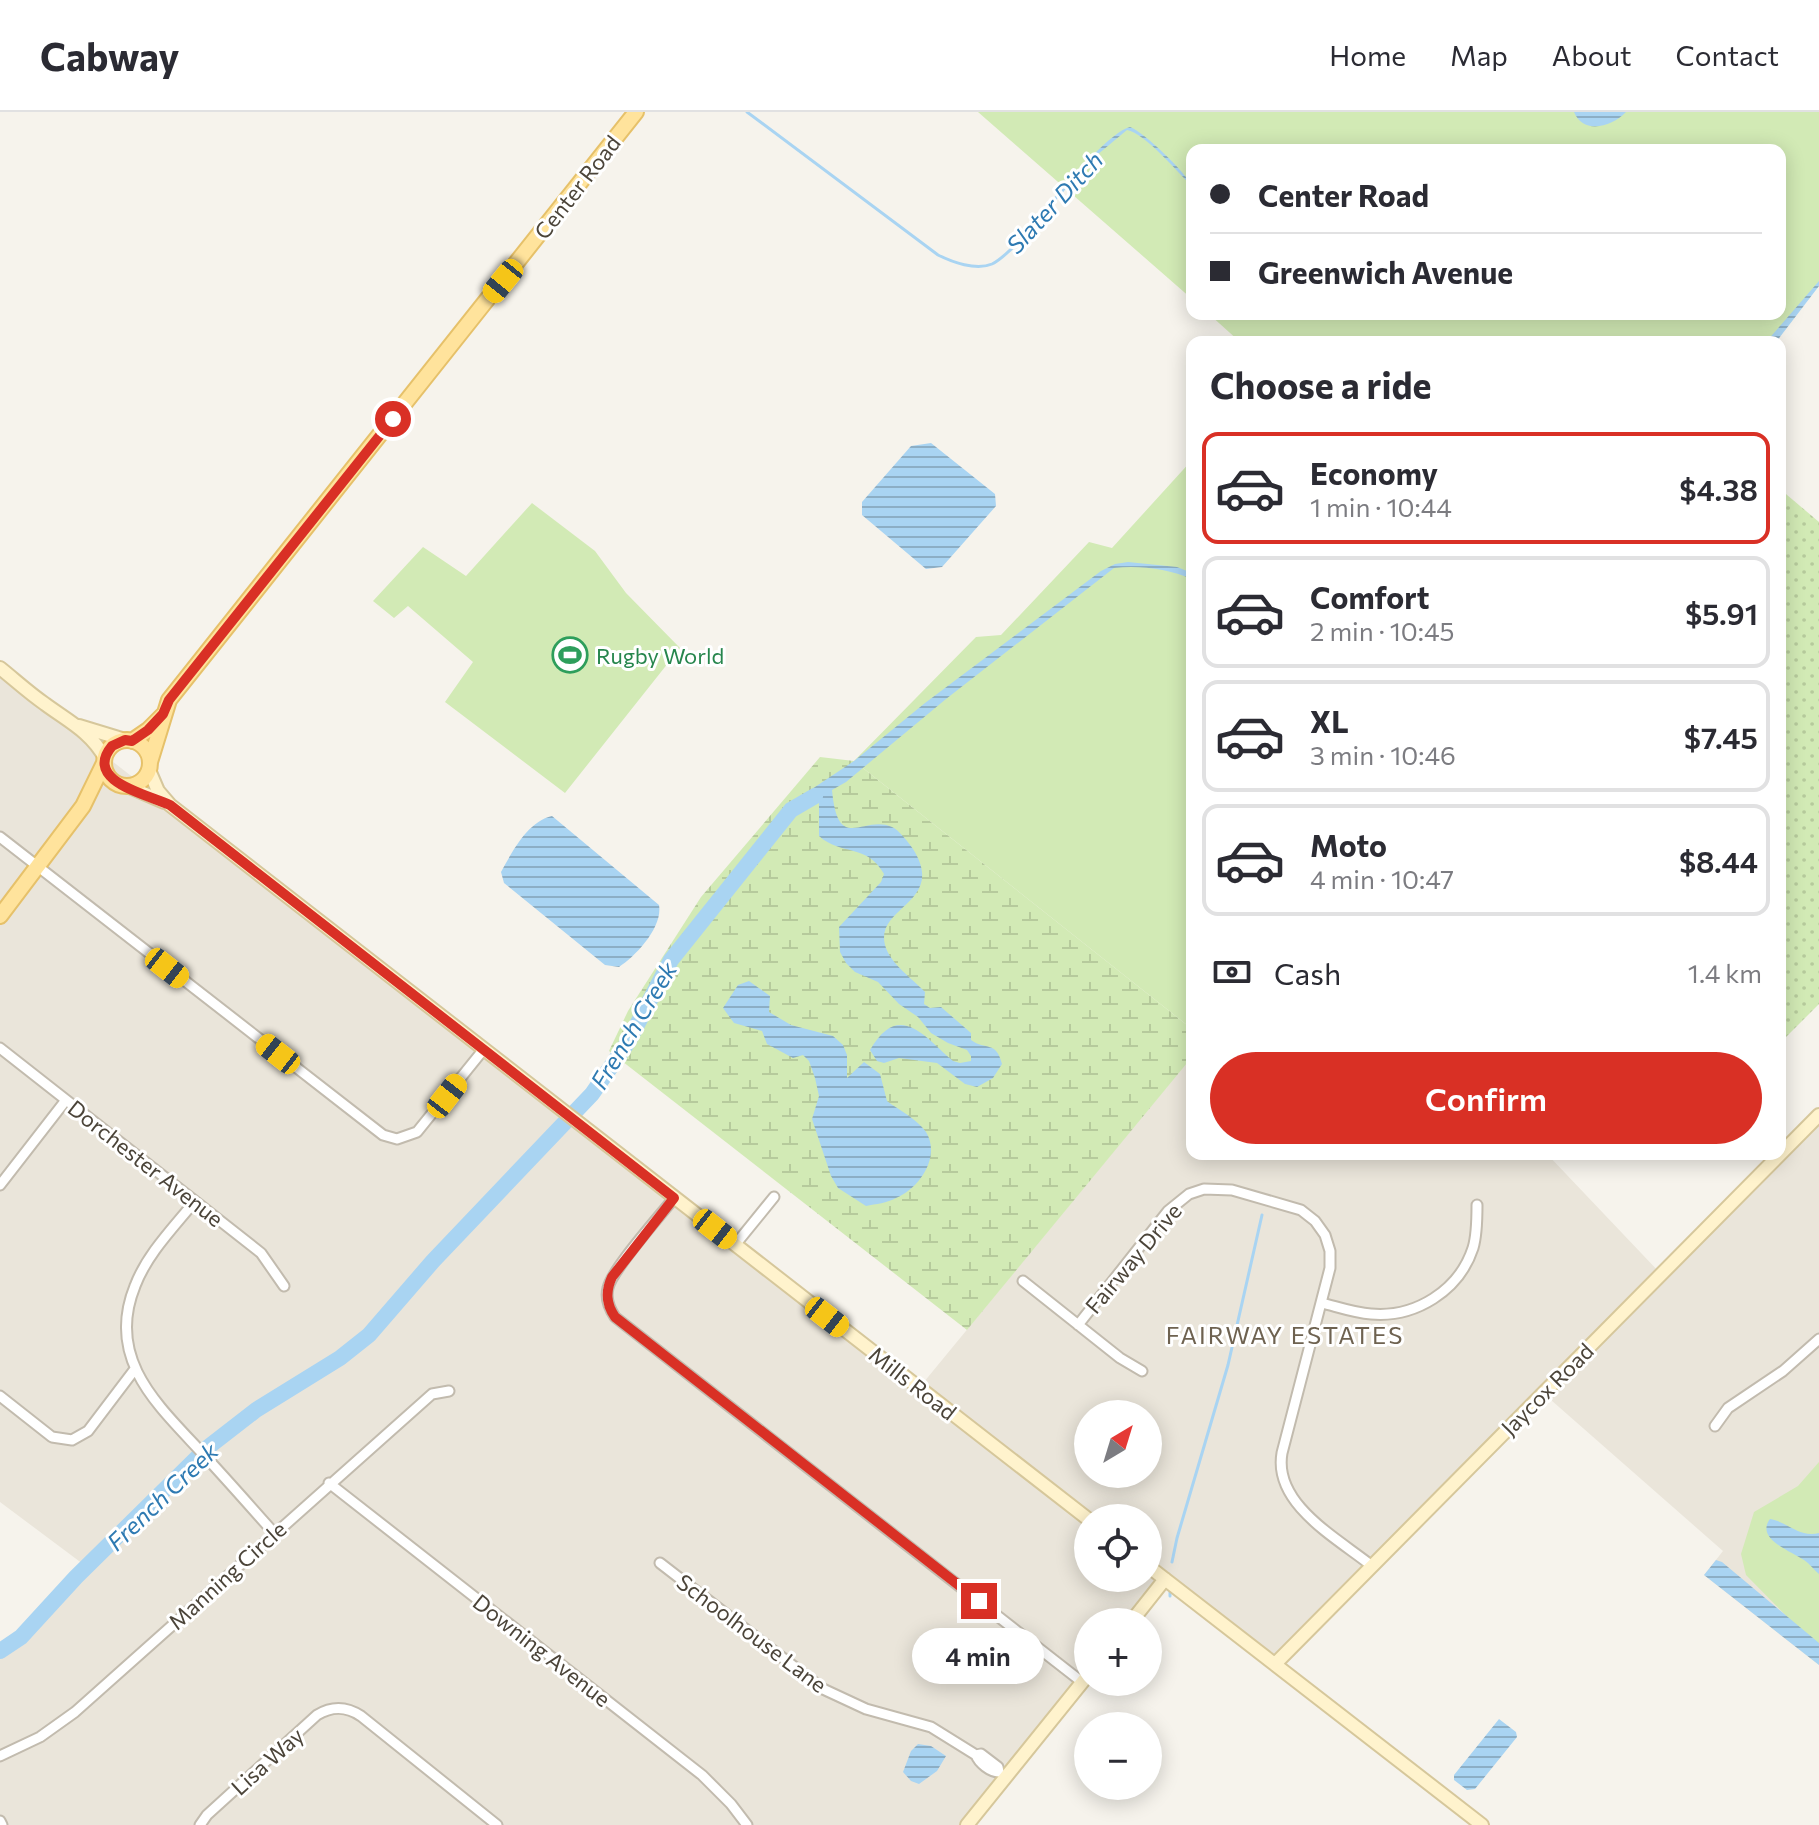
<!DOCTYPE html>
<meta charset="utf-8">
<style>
:root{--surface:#fff;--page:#f7f7f7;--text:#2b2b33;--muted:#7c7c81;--line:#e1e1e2;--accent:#d93025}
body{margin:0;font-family:Commissioner,sans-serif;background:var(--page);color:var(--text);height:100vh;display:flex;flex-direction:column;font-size:30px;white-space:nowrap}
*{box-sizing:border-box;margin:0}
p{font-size:26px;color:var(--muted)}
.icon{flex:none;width:44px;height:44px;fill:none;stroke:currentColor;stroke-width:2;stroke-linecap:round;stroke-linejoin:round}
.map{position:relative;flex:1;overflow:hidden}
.drawer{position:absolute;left:1186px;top:224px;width:600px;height:824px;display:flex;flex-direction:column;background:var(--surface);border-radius:16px;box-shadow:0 4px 20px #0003}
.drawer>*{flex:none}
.hud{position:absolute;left:1186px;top:32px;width:600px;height:176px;border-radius:16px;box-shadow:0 4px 20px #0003;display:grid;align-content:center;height:176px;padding:0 24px;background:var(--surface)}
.needle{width:52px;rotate:38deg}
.tools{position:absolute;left:1074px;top:1288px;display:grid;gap:16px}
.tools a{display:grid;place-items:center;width:88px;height:88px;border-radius:50%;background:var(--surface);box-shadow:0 4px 20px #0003;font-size:40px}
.end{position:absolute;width:36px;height:36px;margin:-18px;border:10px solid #d93025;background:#fff;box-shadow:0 0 0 4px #fff}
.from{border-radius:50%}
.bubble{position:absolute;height:56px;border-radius:28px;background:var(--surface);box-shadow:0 4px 20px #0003;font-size:26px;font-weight:600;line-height:56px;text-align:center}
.car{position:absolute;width:24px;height:48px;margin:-24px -12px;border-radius:10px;box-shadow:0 0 6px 2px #0007;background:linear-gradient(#f5c518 24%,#345 0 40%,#f5c518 0 76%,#345 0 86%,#f5c518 0)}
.hud b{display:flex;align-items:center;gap:28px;height:76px;font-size:30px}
.hud b+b{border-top:2px solid var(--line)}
.hud i{width:20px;height:20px;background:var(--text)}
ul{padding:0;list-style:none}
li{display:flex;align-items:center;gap:24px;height:112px;margin:0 16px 12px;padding:0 8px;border:4px solid var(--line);border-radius:16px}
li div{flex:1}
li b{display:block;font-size:30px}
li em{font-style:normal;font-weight:600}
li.current{border-color:var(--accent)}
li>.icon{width:72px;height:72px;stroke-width:1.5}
h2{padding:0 24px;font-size:36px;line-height:96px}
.pay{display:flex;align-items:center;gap:20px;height:88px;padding:0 24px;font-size:30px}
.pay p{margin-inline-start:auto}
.primary-button{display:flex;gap:16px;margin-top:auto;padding:16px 24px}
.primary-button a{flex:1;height:92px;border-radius:48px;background:var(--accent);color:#fff;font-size:32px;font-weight:600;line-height:92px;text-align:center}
header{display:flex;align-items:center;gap:48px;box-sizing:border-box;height:112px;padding:0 40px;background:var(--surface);border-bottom:2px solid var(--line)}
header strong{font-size:38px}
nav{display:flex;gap:44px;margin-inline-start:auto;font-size:28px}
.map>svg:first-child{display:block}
</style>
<header>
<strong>Cabway</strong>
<nav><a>Home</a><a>Map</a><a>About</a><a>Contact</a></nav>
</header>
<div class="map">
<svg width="1819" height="1713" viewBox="0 0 1819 1713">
<defs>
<pattern id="wetland-marsh" width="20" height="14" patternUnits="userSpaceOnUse" patternTransform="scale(2)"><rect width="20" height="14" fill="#d2eab5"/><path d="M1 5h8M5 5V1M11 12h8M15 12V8" fill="none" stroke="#b6ca9c"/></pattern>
<pattern id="park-dots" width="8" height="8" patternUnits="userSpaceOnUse" patternTransform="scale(2)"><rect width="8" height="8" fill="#d2eab5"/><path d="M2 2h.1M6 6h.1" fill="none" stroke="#b6ca9c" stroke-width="1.8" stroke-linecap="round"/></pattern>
<pattern id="water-rules" width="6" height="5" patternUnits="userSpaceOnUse" patternTransform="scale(2)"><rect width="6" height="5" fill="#a9d4f2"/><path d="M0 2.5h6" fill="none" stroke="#8caec5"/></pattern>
</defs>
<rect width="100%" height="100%" fill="#f6f3ec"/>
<path fill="#eae5da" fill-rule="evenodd" d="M0 562 919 1276 1192 944V1042H1547L1661 1162 1819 1003V1553L1704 1463 1723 1439 1543 1281 1275 1552 1160 1463 1122 1510H1088V1552L1018 1641 967 1713H0V1539L21 1524 87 1455 0 1390ZM1088 1302H1148V1362H1088ZM1088 1406H1148V1466H1088Z"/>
<path fill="#d2eab5" d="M978 0H1819V173L1772 230H1240L1209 202H1780V38H1192V187Z
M1192 348V917L854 649 976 525 1001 523 1089 430 1112 436Z
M532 391 595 439 626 481 680 536 565 681 445 590 473 550 408 494 394 506 373 489 423 435 466 464Z
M1819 1350V1537L1746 1463 1741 1442 1754 1400 1798 1374Z"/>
<path fill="url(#wetland-marsh)" d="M820 645 854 649 1192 917V945L967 1218 609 939 628 899 701 785Z"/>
<path fill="url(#park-dots)" d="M1780 377 1819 410V892L1780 931Z"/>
<path fill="url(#water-rules)" d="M1574 0H1626C1612 15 1583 23 1574 0Z
M1130 15C1143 19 1187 62 1192 74 1178 61 1145 21 1127 18L1085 53 1060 84 1058 82C1071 66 1112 19 1130 15Z
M1819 169V174L1776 230H1766Z
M931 331 995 382 996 394 942 455 926 457 862 403V390L911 334Z
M1128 450 1177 455 1192 461V467C1168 457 1140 453 1114 456L946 587 846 670 832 678C838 743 863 702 892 715 899 718 909 731 913 737 947 791 875 794 885 833 890 852 913 867 925 880L924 892 930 896 941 895 971 921V928C986 939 996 928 1002 952L993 966 977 975 965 972 937 951 899 946 884 951 877 949 870 938C899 888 924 924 953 949L960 951 971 949V944L967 938 948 931 931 921 918 905 899 892 878 870 855 860 846 851 840 840 839 815 881 770 884 762C867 731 841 744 819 724V687L798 698 794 689 854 649 925 591 1101 459 1115 452Z
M552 704 659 793C663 815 636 844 619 855L605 853 504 771 501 760C512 740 528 709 552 704Z
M749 869 770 884 769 900 791 913 833 924 843 933 847 943V966L864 950 880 962 887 989C900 999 916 1006 926 1020 941 1044 920 1076 896 1086 887 1091 876 1092 866 1094L838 1076 831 1064 812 1007 819 984 815 966 809 949 803 943 793 946 767 932 762 919 734 911 723 896 738 873Z
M1770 1407C1788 1410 1799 1426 1819 1421V1462C1814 1458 1810 1452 1804 1448 1791 1439 1755 1427 1770 1407Z
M1716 1448 1722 1450 1819 1531V1553L1704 1463Z
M1499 1607 1516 1620 1517 1625 1475 1677 1467 1678 1454 1668V1663Z
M918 1632 931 1634 946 1644 937 1659 919 1672 911 1669 903 1660 911 1639Z"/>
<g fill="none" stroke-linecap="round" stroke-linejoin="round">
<path stroke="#a9d4f2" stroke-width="3" d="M747 0 938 143C952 150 976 159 992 152 1011 143 1045 98 1061 80
M1172 1450 1177 1426 1228 1253 1262 1103
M1170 1484V1480"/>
<path stroke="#a9d4f2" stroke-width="16" d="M0 1539 21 1525 76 1465 207 1336 256 1298 340 1246 369 1223 433 1149 592 982 628 930 671 848 791 698 815 684"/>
<defs>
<path id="street" d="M0 725 383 1023 397 1027 417 1020 484 937
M0 936 261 1141 284 1174
M0 1073 66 988
M674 1086C660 1104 612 1157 608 1176 605 1187 609 1196 615 1205L1082 1570
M195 1089C174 1115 147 1142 135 1174 105 1248 159 1294 204 1343 228 1369 251 1395 274 1421
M735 1133 774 1085
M1023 1169 1120 1246 1142 1259
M1322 1191C1338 1195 1355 1201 1371 1202 1415 1206 1459 1179 1473 1136 1477 1123 1477 1107 1477 1093
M1078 1213 1168 1099 1189 1082 1204 1077 1232 1078 1301 1098 1315 1109 1325 1123 1330 1139V1156L1282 1341C1273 1392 1337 1426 1372 1454
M0 1284 52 1325 72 1328 88 1319 135 1257
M1715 1314 1728 1296 1783 1259 1819 1227
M329 1371 702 1663 731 1692 747 1713
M660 1451 823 1577 866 1597 931 1615 976 1643 981 1642 998 1655 999 1660C990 1660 979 1651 976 1643
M0 1644 40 1625 75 1600 432 1282 449 1279
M0 1709 2 1713
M200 1713 207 1703 317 1603C332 1594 346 1594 361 1604L497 1713"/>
<path id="secondary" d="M0 556C15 568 29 581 45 592 68 609 91 620 105 646
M79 614 125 628
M149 658 158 679 170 693 1088 1407
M127 674 164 690
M1148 1454 1482 1713
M1131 1510 1165 1467
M1275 1552 1819 1003
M967 1713 1088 1563"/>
<path id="primary" d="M104 651a23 23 0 1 1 46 0a23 23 0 1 1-46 0Z
M132 629 148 618 163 603
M150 650 169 588 636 0
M0 804 83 694 104 651"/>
</defs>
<use href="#street" stroke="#c2bbae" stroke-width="13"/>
<use href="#secondary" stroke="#d6c79b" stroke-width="16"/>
<use href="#primary" stroke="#e6c16a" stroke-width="18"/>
<use href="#street" stroke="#fff" stroke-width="9"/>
<use href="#secondary" stroke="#fff3cd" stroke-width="12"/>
<use href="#primary" stroke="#ffe39c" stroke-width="14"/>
</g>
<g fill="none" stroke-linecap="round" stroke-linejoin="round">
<path stroke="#d93025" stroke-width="10" d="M393 307 169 588 163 602 148 618 132 629 125 628 112 634C83 669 146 682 170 693L674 1086 612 1165C605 1180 606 1192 615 1205L979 1489"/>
</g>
<defs>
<symbol id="stadium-ring" viewBox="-11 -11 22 22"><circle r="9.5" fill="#fff" stroke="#2e9e5b" stroke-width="1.5"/><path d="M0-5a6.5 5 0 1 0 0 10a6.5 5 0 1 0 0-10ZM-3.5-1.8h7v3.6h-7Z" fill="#2e9e5b"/></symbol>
</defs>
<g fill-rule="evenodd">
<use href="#stadium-ring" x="550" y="523" width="40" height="40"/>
</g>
<g text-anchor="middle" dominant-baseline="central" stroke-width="6" stroke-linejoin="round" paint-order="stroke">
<g font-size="22" fill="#4b4439" stroke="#fff">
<text transform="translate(577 75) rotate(-52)">Center Road</text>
<text transform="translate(146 1051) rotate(38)">Dorchester Avenue</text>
<text transform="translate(1133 1146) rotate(-50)">Fairway Drive</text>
<text transform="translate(913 1271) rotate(38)">Mills Road</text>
<text transform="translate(1547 1277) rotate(-45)">Jaycox Road</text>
<text transform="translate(227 1463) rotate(-42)">Manning Circle</text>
<text transform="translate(752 1521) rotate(37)">Schoolhouse Lane</text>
<text transform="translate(542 1538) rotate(38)">Downing Avenue</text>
<text transform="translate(267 1649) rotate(-42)">Lisa Way</text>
</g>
<g font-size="22" fill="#27864d" stroke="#fff" text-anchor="start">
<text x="596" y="543">Rugby World</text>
</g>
<g font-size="24" font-style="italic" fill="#2e7ab2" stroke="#fff">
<text transform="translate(1054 90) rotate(-47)">Slater Ditch</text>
<text transform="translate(633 913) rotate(-59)">French Creek</text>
<text transform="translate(162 1384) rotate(-44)">French Creek</text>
</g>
<g font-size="24" letter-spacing="2" fill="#6e6250" stroke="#fff">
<text x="1285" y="1222">FAIRWAY ESTATES</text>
</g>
</g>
</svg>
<div class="tools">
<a><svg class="needle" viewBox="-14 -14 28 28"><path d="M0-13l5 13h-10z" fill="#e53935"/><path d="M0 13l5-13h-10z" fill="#7c7c81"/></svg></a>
<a><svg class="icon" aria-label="locate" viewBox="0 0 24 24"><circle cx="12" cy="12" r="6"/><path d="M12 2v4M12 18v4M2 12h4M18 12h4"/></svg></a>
<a>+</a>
<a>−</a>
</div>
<i class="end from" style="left:393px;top:307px"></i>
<i class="end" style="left:979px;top:1489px"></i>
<div class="bubble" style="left:912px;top:1516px;width:132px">4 min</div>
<i class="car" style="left:503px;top:169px;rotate:219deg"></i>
<i class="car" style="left:167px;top:856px;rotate:128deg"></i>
<i class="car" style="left:278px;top:942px;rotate:308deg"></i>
<i class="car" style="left:447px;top:984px;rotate:38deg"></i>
<i class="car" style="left:715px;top:1117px;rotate:128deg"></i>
<i class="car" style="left:827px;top:1205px;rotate:128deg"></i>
<div class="hud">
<b><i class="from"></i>Center Road</b>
<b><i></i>Greenwich Avenue</b>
</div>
<section class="drawer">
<h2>Choose a ride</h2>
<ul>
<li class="current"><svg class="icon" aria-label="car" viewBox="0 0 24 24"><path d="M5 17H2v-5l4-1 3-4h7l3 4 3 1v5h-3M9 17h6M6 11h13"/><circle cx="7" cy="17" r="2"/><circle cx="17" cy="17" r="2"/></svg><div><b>Economy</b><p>1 min · 10:44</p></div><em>$4.38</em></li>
<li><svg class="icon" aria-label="car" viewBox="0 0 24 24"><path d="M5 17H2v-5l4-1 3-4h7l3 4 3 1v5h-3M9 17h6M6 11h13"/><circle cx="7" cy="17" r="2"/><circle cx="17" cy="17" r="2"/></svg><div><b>Comfort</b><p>2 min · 10:45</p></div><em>$5.91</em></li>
<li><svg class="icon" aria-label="car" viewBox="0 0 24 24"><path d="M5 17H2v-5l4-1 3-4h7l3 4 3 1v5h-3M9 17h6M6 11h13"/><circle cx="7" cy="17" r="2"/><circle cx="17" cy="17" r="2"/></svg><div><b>XL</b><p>3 min · 10:46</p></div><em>$7.45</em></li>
<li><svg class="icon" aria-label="car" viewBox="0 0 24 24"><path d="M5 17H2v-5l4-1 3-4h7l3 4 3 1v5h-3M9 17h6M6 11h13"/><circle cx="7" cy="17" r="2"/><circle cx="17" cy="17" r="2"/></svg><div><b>Moto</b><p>4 min · 10:47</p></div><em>$8.44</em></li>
</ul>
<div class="pay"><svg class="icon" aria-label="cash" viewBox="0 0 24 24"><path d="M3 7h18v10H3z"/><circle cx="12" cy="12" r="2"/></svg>Cash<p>1.4 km</p></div>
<div class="primary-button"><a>Confirm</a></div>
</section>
</div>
